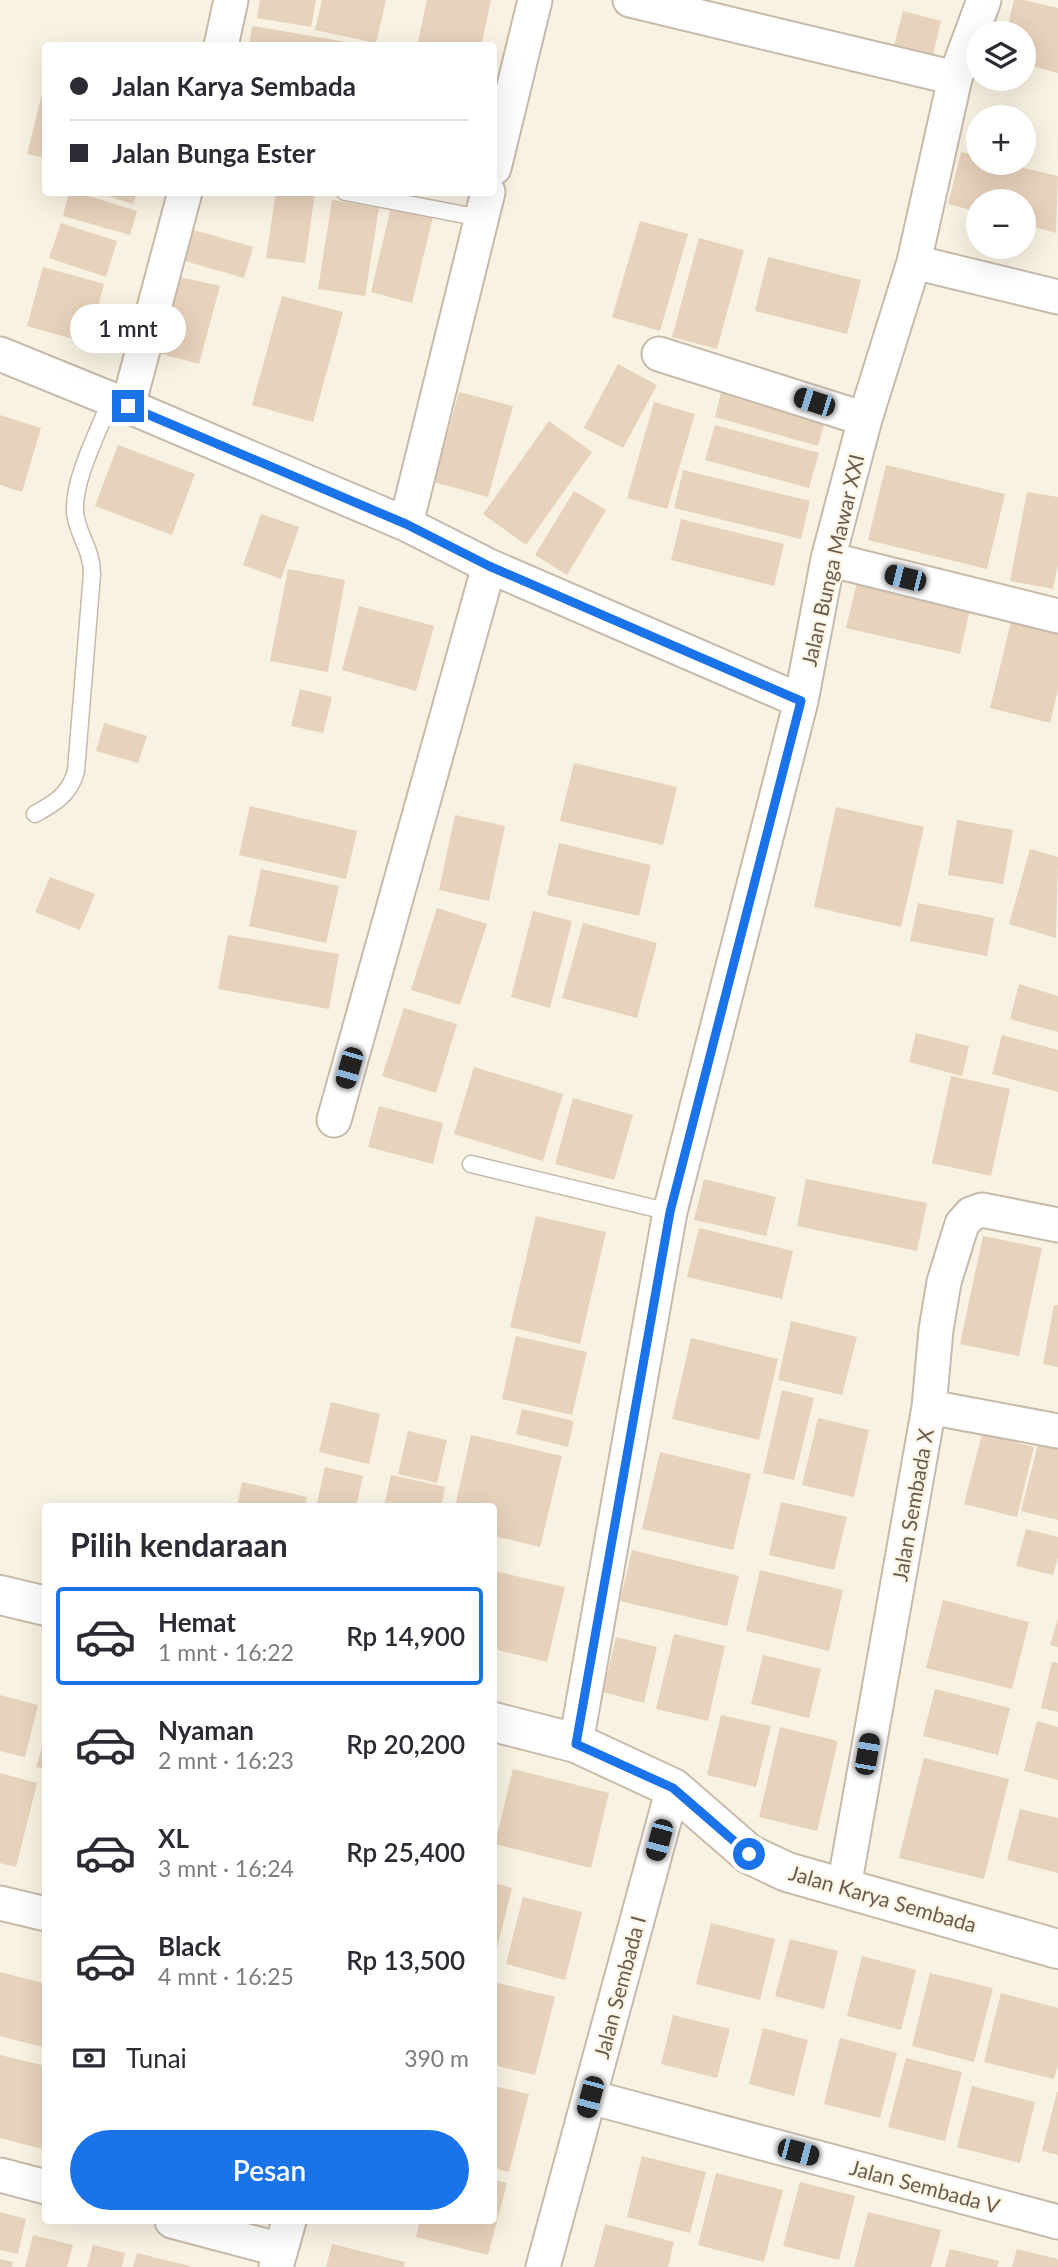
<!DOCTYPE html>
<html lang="id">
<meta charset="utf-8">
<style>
:root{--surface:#fff;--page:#f7f7f7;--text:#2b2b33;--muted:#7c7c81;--line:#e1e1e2;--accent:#1a73e8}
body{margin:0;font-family:Lato,sans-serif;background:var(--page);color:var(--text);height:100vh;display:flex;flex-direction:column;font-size:26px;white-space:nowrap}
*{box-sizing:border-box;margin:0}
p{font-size:23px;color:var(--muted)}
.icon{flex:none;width:38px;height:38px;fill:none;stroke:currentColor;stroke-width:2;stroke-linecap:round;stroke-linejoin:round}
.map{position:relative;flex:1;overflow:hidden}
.sheet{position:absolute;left:42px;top:1503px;width:455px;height:721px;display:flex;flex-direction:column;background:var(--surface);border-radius:7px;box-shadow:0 7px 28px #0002}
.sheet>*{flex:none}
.banner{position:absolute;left:42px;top:42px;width:455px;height:154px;border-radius:7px;box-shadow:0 7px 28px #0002;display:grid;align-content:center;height:154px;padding:0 28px;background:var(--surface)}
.tools{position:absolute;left:966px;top:21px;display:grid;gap:14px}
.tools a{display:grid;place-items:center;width:70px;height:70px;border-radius:50%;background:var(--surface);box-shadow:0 7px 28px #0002;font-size:35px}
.end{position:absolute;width:32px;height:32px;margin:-16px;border:9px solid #1a73e8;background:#fff;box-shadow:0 0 0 4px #fff}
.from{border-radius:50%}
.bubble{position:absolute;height:49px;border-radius:24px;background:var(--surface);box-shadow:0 7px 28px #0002;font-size:23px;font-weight:600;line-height:49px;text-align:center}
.car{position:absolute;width:21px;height:42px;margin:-21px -10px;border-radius:9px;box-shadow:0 0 5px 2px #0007;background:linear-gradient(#222 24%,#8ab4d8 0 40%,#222 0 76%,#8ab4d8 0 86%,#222 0)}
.banner b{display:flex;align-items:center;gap:24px;height:66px;font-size:26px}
.banner b+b{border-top:2px solid var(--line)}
.banner i{width:18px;height:18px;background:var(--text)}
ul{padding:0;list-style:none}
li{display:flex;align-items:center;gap:21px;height:98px;margin:0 14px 10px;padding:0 14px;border:4px solid transparent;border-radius:7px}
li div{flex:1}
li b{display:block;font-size:26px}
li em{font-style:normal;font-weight:600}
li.current{border-color:var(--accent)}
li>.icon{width:63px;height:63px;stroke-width:1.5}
h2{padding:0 28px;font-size:32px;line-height:84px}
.pay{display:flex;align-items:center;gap:18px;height:77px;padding:0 28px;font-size:26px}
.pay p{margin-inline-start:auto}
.button{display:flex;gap:14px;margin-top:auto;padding:14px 28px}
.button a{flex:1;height:80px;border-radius:42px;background:var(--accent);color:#fff;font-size:28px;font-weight:600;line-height:80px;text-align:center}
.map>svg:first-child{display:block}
</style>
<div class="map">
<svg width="1058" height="2267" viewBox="0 0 1058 2267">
<rect width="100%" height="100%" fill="#f8f2e2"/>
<path fill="#e7d2bb" d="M260 0H316L311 27 257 18Z
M322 0H386L376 43 315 30Z
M427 0H491L481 46H417Z
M1014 0H1024L1058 8V73L1024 64V33H1006Z
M903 11 941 21 933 55 894 46Z
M252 26 347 42 346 46H249Z
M42 94 46 95V158L27 154Z
M961 152 978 156V163H1004L1058 176 1056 233 1024 224V201H978V212L948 204Z
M69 192H76L137 211 130 235 63 216Z
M95 192H137L133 204Z
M276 192H315L305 263 266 258Z
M332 200 379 208 365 296 318 289Z
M391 207 433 217 412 303 371 292Z
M640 221 688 234 660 331 612 317Z
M61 223 117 241 106 277 49 258Z
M187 228 253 247 244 278 178 259Z
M699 238 744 250 717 349 672 337Z
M768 257 861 280 847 334 755 311Z
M43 267 104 284 88 343 27 326Z
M175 276 220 286 199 364 158 353Z
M282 296 343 312 313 422 252 405Z
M618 364 657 385 623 448 584 428Z
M722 388 826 418 818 446 715 417Z
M459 392 513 406 488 497 434 482Z
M654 402 695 414 667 509 627 498Z
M0 415 41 428 22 492 0 485Z
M549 421 592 452 526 545 483 514Z
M715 425 819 453 809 488 705 460Z
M118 445 195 474 172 535 95 506Z
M886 465 1005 494 987 569 868 540Z
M683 470 810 501 801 539 674 508Z
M574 491 606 510 567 575 535 555Z
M1027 492 1058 497V564L1053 589 1010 581Z
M261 514 299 527 281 579 243 565Z
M681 519 784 544 774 586 671 560Z
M288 569 345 580 328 672 270 661Z
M857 582 970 609 960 654 846 628Z
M359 606 434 626 416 691 342 670Z
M1011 622 1058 634V690L1050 723 990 708Z
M300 689 332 697 323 733 291 726Z
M104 723 147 736 138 763 96 751Z
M574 763 677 787 663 845 560 821Z
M250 806 357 831 346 879 239 855Z
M836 807 924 827 901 927 814 907Z
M455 815 505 826 489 901 439 890Z
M957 820 1013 830 1003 884 948 875Z
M559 843 651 865 639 916 547 895Z
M1030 849 1058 857 1056 938 1009 924Z
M261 869 339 886 326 943 249 926Z
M50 877 95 894 80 930 35 912Z
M918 903 994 918 987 956 910 941Z
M437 908 487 924 460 1005 411 990Z
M533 911 572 921 550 1008 511 997Z
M583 923 657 943 637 1018 562 998Z
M228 935 339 954 329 1009 218 989Z
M1019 984 1058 996V1032L1010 1019Z
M404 1008 457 1024 436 1093 382 1076Z
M916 1033 969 1046 962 1076 909 1062Z
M1002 1035 1058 1050V1092L992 1074Z
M474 1067 563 1094 543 1161 454 1134Z
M951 1076 1010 1089 991 1176 932 1163Z
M573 1098 633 1115 614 1180 555 1164Z
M379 1106 443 1123 433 1164 368 1147Z
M704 1179 776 1197 766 1236 694 1220Z
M806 1179 927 1203 917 1251 797 1226Z
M536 1216 606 1232 580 1344 510 1327Z
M699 1228 793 1251 782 1299 687 1277Z
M983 1236 1042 1248 1019 1356 960 1344Z
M1054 1305H1058V1367L1043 1364Z
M791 1321 857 1337 842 1395 778 1380Z
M516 1336 587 1352 572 1415 502 1399Z
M691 1338 778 1359 759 1440 672 1419Z
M782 1390 814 1398 794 1480 763 1473Z
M331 1402 380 1414 369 1464 319 1452Z
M522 1409 574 1421 568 1447 516 1434Z
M818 1418 869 1430 854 1497 802 1485Z
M408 1431 447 1440 437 1483 398 1474Z
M982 1434 1034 1447 1017 1517 964 1504Z
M471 1435 562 1456 540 1547 494 1536V1507H455Z
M1039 1440 1058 1445V1520L1021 1511Z
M660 1452 751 1474 733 1550 642 1529Z
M325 1467 363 1476 356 1507H316Z
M391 1475 445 1487 441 1507H384Z
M242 1482 307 1497 305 1507H237Z
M781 1502 847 1517 834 1570 769 1555Z
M1026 1529 1058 1537V1557L1053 1575 1016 1566Z
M632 1550 739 1576 727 1626 620 1601Z
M760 1570 843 1590 829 1651 746 1631Z
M494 1571 565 1587 547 1662 494 1649Z
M943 1600 1029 1622 1012 1689 926 1668Z
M1058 1618V1647L1050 1645Z
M674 1634 725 1646 708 1721 656 1709Z
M616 1637 657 1647 644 1703 603 1692Z
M763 1655 821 1669 809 1718 751 1704Z
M1052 1662 1058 1663V1712L1041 1708Z
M935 1689 1010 1708 998 1755 923 1736Z
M0 1695 38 1705 25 1757 0 1751Z
M721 1715 771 1726 756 1787 707 1775Z
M1037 1721 1058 1727V1780L1024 1771Z
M780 1727 838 1741 817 1831 759 1817Z
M46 1735V1770L36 1767Z
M924 1758 1009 1779 984 1879 899 1858Z
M513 1769 609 1793 591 1868 495 1844Z
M0 1773 37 1783 16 1867 0 1863Z
M1020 1809 1058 1818V1873L1007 1860Z
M494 1883 512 1888 496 1952H494Z
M523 1897 582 1912 565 1980 506 1964Z
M711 1923 775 1939 760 2000 696 1984Z
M790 1939 838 1951 824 2009 775 1996Z
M862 1956 916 1970 901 2030 847 2016Z
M0 1972 46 1984V2048L0 2036Z
M930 1973 993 1988 974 2062 912 2046Z
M494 1982 555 1997 535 2075 494 2065Z
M1001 1993 1058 2008V2065L1054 2079 984 2062Z
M673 2015 730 2029 717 2078 661 2064Z
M763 2028 808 2040 794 2096 749 2084Z
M840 2038 897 2053 880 2118 824 2104Z
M0 2055 46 2066V2134L42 2149 0 2138Z
M906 2058 962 2072 945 2141 888 2127Z
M494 2086 529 2094 509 2172 494 2168Z
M972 2086 1035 2102 1020 2163 957 2147Z
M1057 2092H1058V2155L1042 2151Z
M642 2156 706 2172 690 2233 627 2217Z
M716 2173 783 2190 764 2262 698 2245Z
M494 2180 507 2183 488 2255 416 2237 420 2221H494Z
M800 2182 855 2196 839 2260 783 2246Z
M0 2212 26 2219 18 2254 0 2250Z
M868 2212 941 2230 931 2267H854Z
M605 2224 674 2242 668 2267H594Z
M33 2235 73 2245 67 2267H25Z
M332 2244 405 2262 404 2267H326Z
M93 2245 125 2253 122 2267H87Z
M950 2249 999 2261 997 2267H945Z
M1017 2249 1058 2259V2267H1012Z
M137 2253 190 2266 189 2267H133Z
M0 2259 13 2262 12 2267H0Z"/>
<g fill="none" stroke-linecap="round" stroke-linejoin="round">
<defs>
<path id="lane" d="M345 192 481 218
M35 814C55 803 70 794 76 771L92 574C92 548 77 535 75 512 73 479 99 431 111 399
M471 1164 670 1212"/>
<path id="street" d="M630 0 955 78
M221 46 231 0
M494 168 535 0
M914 262 1058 297
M0 354 128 406 406 524 489 566 801 701
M659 354 865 419
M128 406 185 192
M406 524 488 192
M828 559 1058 616
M334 1120 489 566
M929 1407 1058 1431
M576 1743 670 1212 801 701 828 559 865 419 914 262 955 78 984 0
M844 1887 929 1407 936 1330 944 1282 962 1224 971 1214 982 1210 1058 1225
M0 1903 46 1914
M590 2097 1058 2222
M0 2175 46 2187
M172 2221 281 2250
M276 2267 289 2221
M543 2267 673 1788"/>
<path id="secondary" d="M0 1595 46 1606
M494 1722 576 1743 673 1788 749 1854 787 1872 1058 1949"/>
</defs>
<use href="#lane" stroke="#c7baab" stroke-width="19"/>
<use href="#street" stroke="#c7baab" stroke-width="37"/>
<use href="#secondary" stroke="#cabba9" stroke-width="42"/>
<use href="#lane" stroke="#fff" stroke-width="16"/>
<use href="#street" stroke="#fff" stroke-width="33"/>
<use href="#secondary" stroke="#fff" stroke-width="38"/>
</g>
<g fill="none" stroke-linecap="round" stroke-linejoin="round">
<path stroke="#1a73e8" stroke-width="9" d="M128 406 406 524 489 566 801 701 670 1212 576 1744 673 1788 749 1854"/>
</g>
<g text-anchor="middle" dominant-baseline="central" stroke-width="5" stroke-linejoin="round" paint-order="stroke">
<g font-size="21" fill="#6c5b4c" stroke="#fcf6e7">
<text transform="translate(832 560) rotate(-77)">Jalan Bunga Mawar XXI</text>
<text transform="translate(912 1505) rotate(-80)">Jalan Sembada X</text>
<text transform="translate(883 1898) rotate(16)">Jalan Karya Sembada</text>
<text transform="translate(619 1987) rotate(-75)">Jalan Sembada I</text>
<text transform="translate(925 2186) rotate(15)">Jalan Sembada V</text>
</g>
</g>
</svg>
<div class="tools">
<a><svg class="icon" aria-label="layers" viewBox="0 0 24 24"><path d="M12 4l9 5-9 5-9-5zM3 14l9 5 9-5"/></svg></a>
<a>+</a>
<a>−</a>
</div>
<i class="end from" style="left:749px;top:1854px"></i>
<i class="end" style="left:128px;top:406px"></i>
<div class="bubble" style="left:70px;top:304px;width:116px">1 mnt</div>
<i class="car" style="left:814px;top:402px;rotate:288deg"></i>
<i class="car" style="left:905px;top:578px;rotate:284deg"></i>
<i class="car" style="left:349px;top:1068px;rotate:196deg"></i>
<i class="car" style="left:867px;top:1754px;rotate:10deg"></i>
<i class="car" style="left:659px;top:1840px;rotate:195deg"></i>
<i class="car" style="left:590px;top:2097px;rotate:195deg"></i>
<i class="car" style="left:798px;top:2152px;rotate:105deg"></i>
<div class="banner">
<b><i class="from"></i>Jalan Karya Sembada</b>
<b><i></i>Jalan Bunga Ester</b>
</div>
<section class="sheet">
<h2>Pilih kendaraan</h2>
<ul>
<li class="current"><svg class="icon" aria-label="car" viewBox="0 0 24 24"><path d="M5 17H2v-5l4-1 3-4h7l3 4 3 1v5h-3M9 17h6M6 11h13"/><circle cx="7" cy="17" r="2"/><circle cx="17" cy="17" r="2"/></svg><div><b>Hemat</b><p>1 mnt · 16:22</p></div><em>Rp 14,900</em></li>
<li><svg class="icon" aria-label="car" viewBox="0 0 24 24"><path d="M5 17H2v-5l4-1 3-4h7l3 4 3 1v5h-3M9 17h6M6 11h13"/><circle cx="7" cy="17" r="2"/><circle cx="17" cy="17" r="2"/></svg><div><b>Nyaman</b><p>2 mnt · 16:23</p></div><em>Rp 20,200</em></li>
<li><svg class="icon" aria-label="car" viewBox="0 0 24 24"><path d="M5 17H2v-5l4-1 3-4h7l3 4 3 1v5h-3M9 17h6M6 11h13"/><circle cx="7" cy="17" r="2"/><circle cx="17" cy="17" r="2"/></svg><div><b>XL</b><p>3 mnt · 16:24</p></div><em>Rp 25,400</em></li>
<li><svg class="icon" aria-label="car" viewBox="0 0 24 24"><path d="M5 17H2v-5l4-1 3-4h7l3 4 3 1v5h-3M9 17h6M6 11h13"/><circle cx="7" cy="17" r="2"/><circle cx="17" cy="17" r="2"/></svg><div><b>Black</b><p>4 mnt · 16:25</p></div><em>Rp 13,500</em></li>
</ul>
<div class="pay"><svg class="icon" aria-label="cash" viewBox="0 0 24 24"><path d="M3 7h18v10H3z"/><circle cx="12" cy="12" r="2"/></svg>Tunai<p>390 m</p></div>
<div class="button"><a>Pesan</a></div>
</section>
</div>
